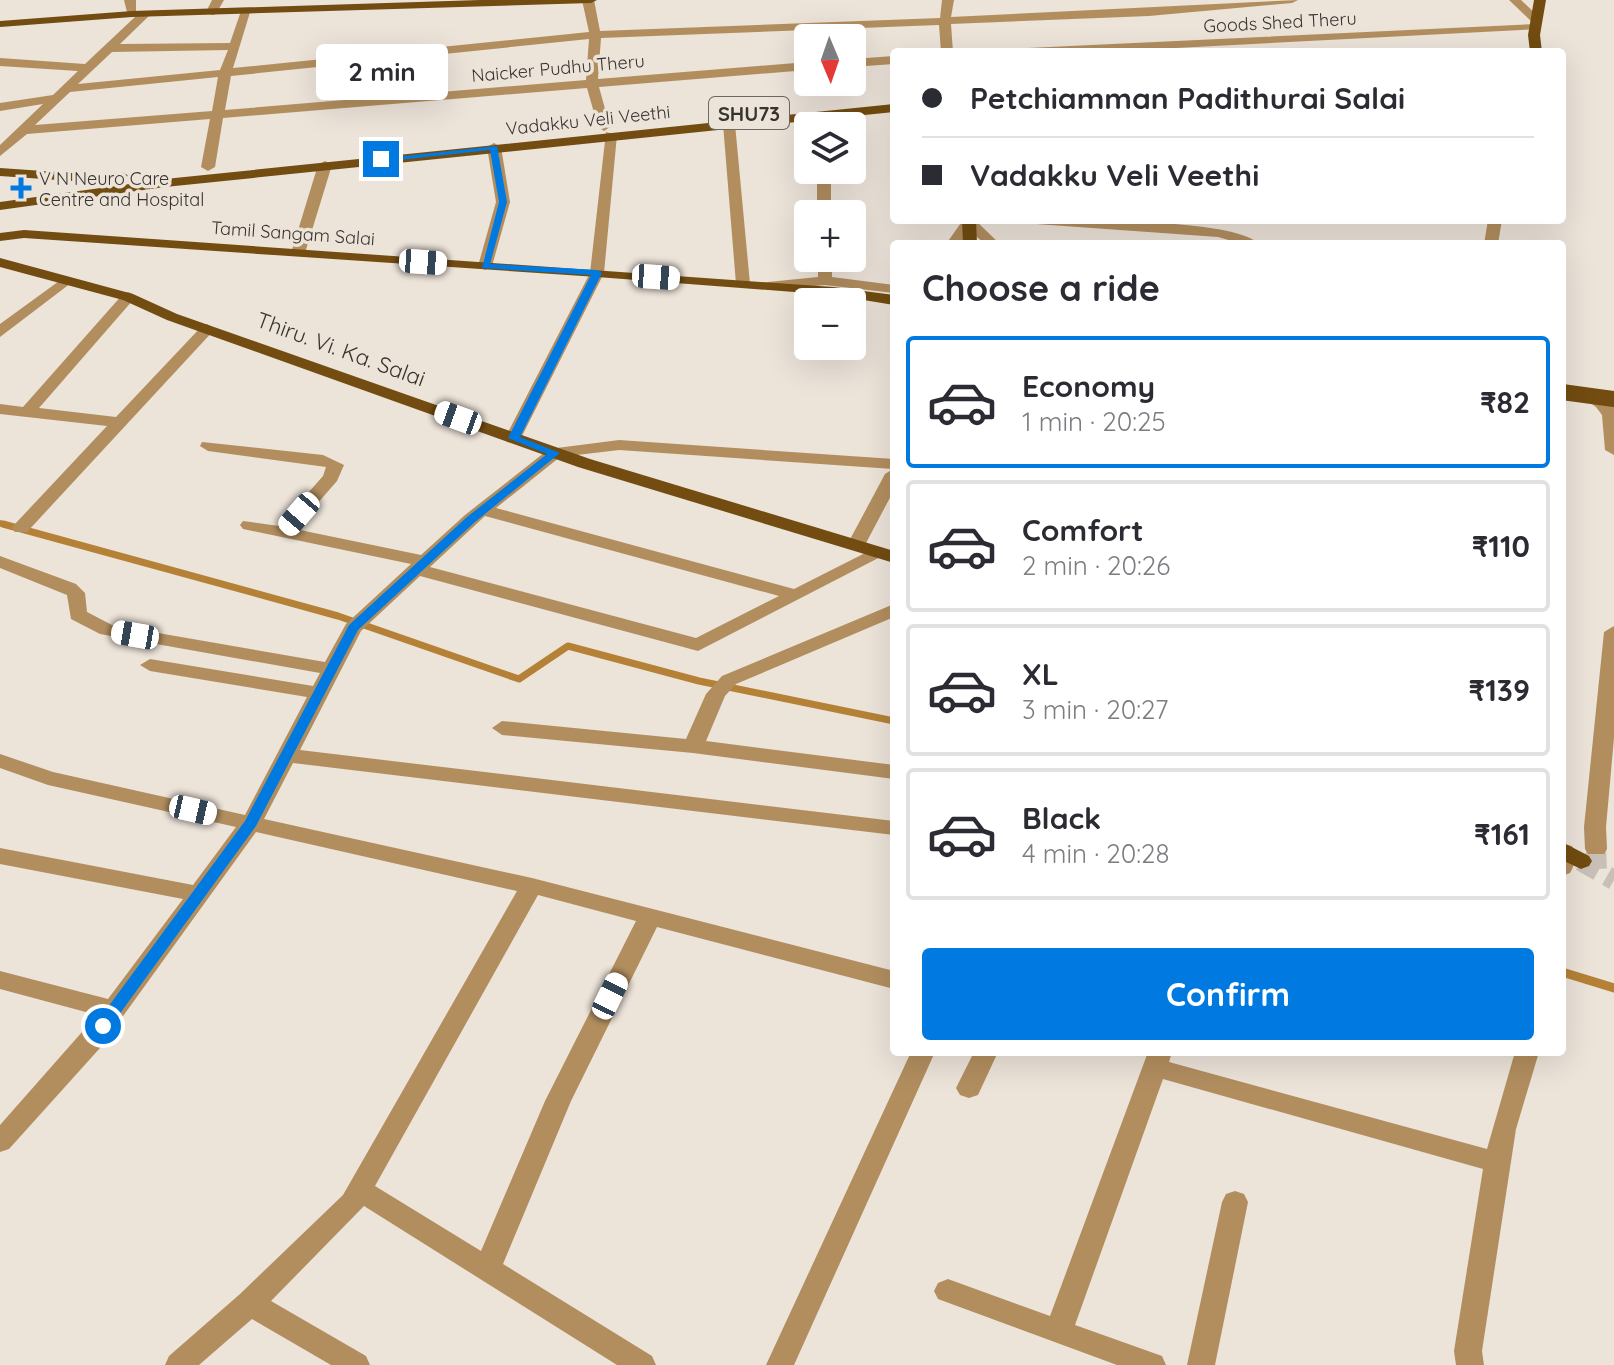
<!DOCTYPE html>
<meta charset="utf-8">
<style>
:root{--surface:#fff;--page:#f7f7f7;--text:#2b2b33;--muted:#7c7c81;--line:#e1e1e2;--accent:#007ae0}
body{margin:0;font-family:Quicksand,sans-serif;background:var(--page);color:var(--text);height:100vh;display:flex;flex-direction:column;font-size:30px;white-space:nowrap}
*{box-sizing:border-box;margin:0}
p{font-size:26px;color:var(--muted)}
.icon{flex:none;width:44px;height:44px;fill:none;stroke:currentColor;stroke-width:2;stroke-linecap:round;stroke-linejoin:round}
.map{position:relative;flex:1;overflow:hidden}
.drawer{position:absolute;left:890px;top:240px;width:676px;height:816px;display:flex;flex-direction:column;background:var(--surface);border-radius:8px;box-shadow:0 8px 32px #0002}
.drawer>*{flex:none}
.top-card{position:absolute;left:890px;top:48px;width:676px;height:176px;border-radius:8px;box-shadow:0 8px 32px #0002;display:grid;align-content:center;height:176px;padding:0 32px;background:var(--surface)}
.needle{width:52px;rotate:178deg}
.fabs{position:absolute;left:794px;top:24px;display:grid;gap:16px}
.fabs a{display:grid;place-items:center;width:72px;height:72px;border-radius:8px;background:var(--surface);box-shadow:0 8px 32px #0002;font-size:40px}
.end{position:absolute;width:36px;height:36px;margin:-18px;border:10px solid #007ae0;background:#fff;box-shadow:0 0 0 4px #fff}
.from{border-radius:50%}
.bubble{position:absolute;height:56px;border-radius:8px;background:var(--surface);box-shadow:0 8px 32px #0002;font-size:26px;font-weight:700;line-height:56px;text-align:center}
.car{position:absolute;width:24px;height:48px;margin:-24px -12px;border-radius:10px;box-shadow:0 0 6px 2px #0007;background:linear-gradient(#fff 24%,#345 0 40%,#fff 0 76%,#345 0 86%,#fff 0)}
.top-card b{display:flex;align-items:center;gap:28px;height:76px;font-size:30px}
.top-card b+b{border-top:2px solid var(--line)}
.top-card i{width:20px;height:20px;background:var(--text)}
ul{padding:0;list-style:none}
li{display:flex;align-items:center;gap:24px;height:132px;margin:0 16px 12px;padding:0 16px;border:4px solid var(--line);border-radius:8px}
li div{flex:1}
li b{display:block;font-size:30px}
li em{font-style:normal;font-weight:700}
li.active{border-color:var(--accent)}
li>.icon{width:72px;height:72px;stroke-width:1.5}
h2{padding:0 32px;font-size:36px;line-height:96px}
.primary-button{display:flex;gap:16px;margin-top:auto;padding:16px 32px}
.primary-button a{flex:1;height:92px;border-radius:8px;background:var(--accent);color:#fff;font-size:32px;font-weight:700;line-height:92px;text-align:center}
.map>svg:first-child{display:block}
</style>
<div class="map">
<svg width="1614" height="1365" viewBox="0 0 1614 1365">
<rect width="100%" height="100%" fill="#ece3d9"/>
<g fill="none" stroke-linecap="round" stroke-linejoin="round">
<path stroke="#b58136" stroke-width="6" d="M0 523 10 526"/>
<path stroke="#b58136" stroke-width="7" d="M3 524 338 616 519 679 568 646 699 681 894 721"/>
<path stroke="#b58136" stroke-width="9" d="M1562 972 1614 988"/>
<path stroke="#c8c0b7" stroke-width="20" stroke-dasharray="20 10" stroke-linecap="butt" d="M1596 849 1597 871"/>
<path stroke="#c8c0b7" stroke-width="20" stroke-dasharray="20 10" stroke-linecap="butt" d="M1581 861 1614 880"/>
<path fill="#b28e5f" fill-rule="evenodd" d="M124 0H136V16L145 11 151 14 120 44 230 43 241 11 251 9 233 68 589 32 582 0H594L600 31 940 18 942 0H954L951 17 1298 0 1292 3 1149 16 951 24 953 52H941L939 25 601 38 598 79 808 62V70L599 87 610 127 604 131 598 127 587 88 223 118 215 167 208 171 201 167 210 119 27 134 0 156V145L43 104 0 111V103L53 95 78 71 0 66V58L85 64 136 16H128ZM589 39 586 80 225 110 231 76ZM228 50 220 70 78 84 112 52ZM218 77 212 111 35 125 70 92Z
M212 0H224L216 14 212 15 206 12Z
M1509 0H1521L1542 20 1532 22Z
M1535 24 1539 25V29L1100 52H1022L1028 48Z
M894 56V64L852 67V59Z
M729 120 735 124 750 284 743 288 736 284 723 124Z
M606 132 617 135 604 273 521 438 513 443 507 442 505 438 590 273Z
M494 143 501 147 510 202 492 266 485 270 478 266 496 202 487 147Z
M325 161 332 165 305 253 303 256H293L291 253 318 165Z
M817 170H831V214H817Z
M963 220H975L1000 244H985L970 231 960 244H946Z
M1029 220C1070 220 1235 218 1259 244H1242L1218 237 1036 224Z
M1488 220H1502L1498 244H1484Z
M818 258H832V277L894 285V293L825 285 768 290 761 286 768 282 818 277Z
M66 276 73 280 71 283 0 337V324Z
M128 292 133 294V300L39 408 116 417 202 326 207 324 215 329 27 532H15L12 528 15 524 107 426 0 414V404L23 407 123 294Z
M1586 389 1601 395 1614 407V455L1605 450 1602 415 1596 407 1578 394Z
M619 440 894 459V490L865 545 856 550 847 545 885 474 893 469 619 450 560 457 496 508 794 589 875 548 881 547 890 552 698 651 420 576 361 631 300 750 894 821V835L293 763 264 819 532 878 894 971V989L657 927 571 1101 503 1264 652 1356 656 1365H617L364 1206 271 1301 366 1356 370 1365H331L252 1319 199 1365H165L169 1356 240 1294 343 1195 517 891 256 832 100 1048 9 1149 0 1152V1125L97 1015 0 989V971L108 999 183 899 0 864V848L193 885 236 827 48 785 0 768V754L53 772 245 815 307 697 150 671 140 665 150 659 313 686 320 673 100 634 71 619 67 595 0 568V556L76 584 85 593 87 612 112 625 325 662 346 624 411 564 243 529 240 525 243 521 279 526 323 476 326 467 208 451 200 446 202 442 323 455 344 465 337 481 295 529 421 555 465 515 549 449ZM485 516 779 596 696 638 430 567ZM538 895 636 921 545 1101 481 1251 375 1186Z
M894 604V617L736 684 725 696 706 741 894 765V779L693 753 502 735 492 728 502 721 686 739 706 694 722 676Z
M1614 626V738L1606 827 1607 849 1604 854H1588L1585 849 1584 827 1604 632Z
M1562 844 1572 846C1577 854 1575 865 1570 873L1562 876Z
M911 1052H935L794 1365H766Z
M974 1052H998L978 1095 969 1098 960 1095 956 1088Z
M1148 1052H1172L1169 1062 1487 1149 1515 1052H1539L1516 1129 1482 1351 1484 1365H1456L1454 1351 1483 1169 1163 1079 1075 1325 1162 1356 1166 1365H1117L938 1299 934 1291 938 1283 948 1279 1050 1316Z
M1235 1191 1244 1194 1248 1202 1215 1365H1187L1222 1202 1226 1194Z"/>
<path fill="#724c11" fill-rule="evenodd" d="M480 0H597L591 3 132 17 0 27V21L132 11Z
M1534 0H1546L1540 35 1542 52H1530L1528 35Z
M894 104V112L165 187 0 210V202L165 179Z
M0 168 101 175 122 172 129 176 101 183 0 176Z
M962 220H976L977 244H963Z
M24 230 833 287 894 295V305L833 295 597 277 24 238 0 241V233Z
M0 258 133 294 177 314 590 459 894 551V563L578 467 167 320 123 300 0 267Z
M1562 842 1589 856 1592 861 1589 866 1581 869 1562 860Z"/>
<path stroke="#724c11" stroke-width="16" d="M1562 392 1614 399"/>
</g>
<path fill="#007ae0" d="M497 146 507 202 490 264 597 270 602 273 520 437 560 453 475 522 358 630 256 826 108 1030H97V1022L245 821 349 625 467 517 547 454 508 438 591 275 482 268 499 202 490 150 381 162 377 159Z"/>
<path fill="#007ae0" stroke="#ece3d9" stroke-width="3" d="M17 176h8v8h8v8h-8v8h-8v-8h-8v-8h8z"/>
<g text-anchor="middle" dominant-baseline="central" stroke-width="7" stroke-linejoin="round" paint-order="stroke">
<g font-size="18" fill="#373430" stroke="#ece3d9">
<text transform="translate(1280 22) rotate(-3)">Goods Shed Theru</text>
<text transform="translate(558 68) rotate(-5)">Naicker Pudhu Theru</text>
<text transform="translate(588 120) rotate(-6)">Vadakku Veli Veethi</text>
<text transform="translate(293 233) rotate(4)">Tamil Sangam Salai</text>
</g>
<g font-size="18" fill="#373430" stroke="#ece3d9" text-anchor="start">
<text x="39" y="178">V N Neuro Care<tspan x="39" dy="21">Centre and Hospital</tspan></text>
</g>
<rect fill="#ece3d9" stroke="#6d6863" stroke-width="2" x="709" y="97" width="80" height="32" rx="6"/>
<g font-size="20" font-weight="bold" fill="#373430">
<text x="749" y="113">SHU73</text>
</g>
<g font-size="22" fill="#373430" stroke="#ece3d9">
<text transform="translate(341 349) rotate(20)">Thiru. Vi. Ka. Salai</text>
</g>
</g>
</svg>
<div class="fabs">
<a><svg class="needle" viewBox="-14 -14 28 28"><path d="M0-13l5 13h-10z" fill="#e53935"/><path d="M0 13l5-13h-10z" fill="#7c7c81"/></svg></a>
<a><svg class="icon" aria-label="layers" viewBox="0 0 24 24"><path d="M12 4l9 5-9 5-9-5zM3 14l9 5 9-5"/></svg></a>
<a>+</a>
<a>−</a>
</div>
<i class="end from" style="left:103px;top:1026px"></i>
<i class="end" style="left:381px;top:159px"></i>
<div class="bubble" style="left:316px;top:44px;width:132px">2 min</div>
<i class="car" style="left:423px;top:262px;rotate:94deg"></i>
<i class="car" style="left:656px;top:277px;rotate:94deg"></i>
<i class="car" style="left:458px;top:418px;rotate:290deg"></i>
<i class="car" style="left:299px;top:514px;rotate:221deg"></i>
<i class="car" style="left:135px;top:635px;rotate:280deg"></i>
<i class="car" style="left:193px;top:810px;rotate:103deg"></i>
<i class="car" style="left:610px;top:996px;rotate:26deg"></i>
<div class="top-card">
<b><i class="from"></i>Petchiamman Padithurai Salai</b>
<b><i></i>Vadakku Veli Veethi</b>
</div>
<section class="drawer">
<h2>Choose a ride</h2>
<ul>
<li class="active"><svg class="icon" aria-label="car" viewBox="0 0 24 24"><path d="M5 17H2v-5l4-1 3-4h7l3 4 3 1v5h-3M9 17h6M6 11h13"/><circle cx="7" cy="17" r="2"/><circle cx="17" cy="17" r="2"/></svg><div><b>Economy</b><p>1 min · 20:25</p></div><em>₹82</em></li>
<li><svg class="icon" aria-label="car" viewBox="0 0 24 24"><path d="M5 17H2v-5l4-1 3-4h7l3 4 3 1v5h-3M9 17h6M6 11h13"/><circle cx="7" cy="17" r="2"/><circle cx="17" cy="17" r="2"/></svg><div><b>Comfort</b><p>2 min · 20:26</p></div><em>₹110</em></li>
<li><svg class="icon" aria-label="car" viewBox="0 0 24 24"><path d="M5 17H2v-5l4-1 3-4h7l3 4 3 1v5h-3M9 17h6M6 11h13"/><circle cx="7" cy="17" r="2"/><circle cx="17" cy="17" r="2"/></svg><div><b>XL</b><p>3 min · 20:27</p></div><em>₹139</em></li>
<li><svg class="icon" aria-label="car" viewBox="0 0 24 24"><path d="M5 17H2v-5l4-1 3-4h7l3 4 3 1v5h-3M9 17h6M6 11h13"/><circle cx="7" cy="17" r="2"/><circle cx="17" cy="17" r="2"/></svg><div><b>Black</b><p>4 min · 20:28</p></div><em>₹161</em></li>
</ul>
<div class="primary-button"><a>Confirm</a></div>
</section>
</div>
